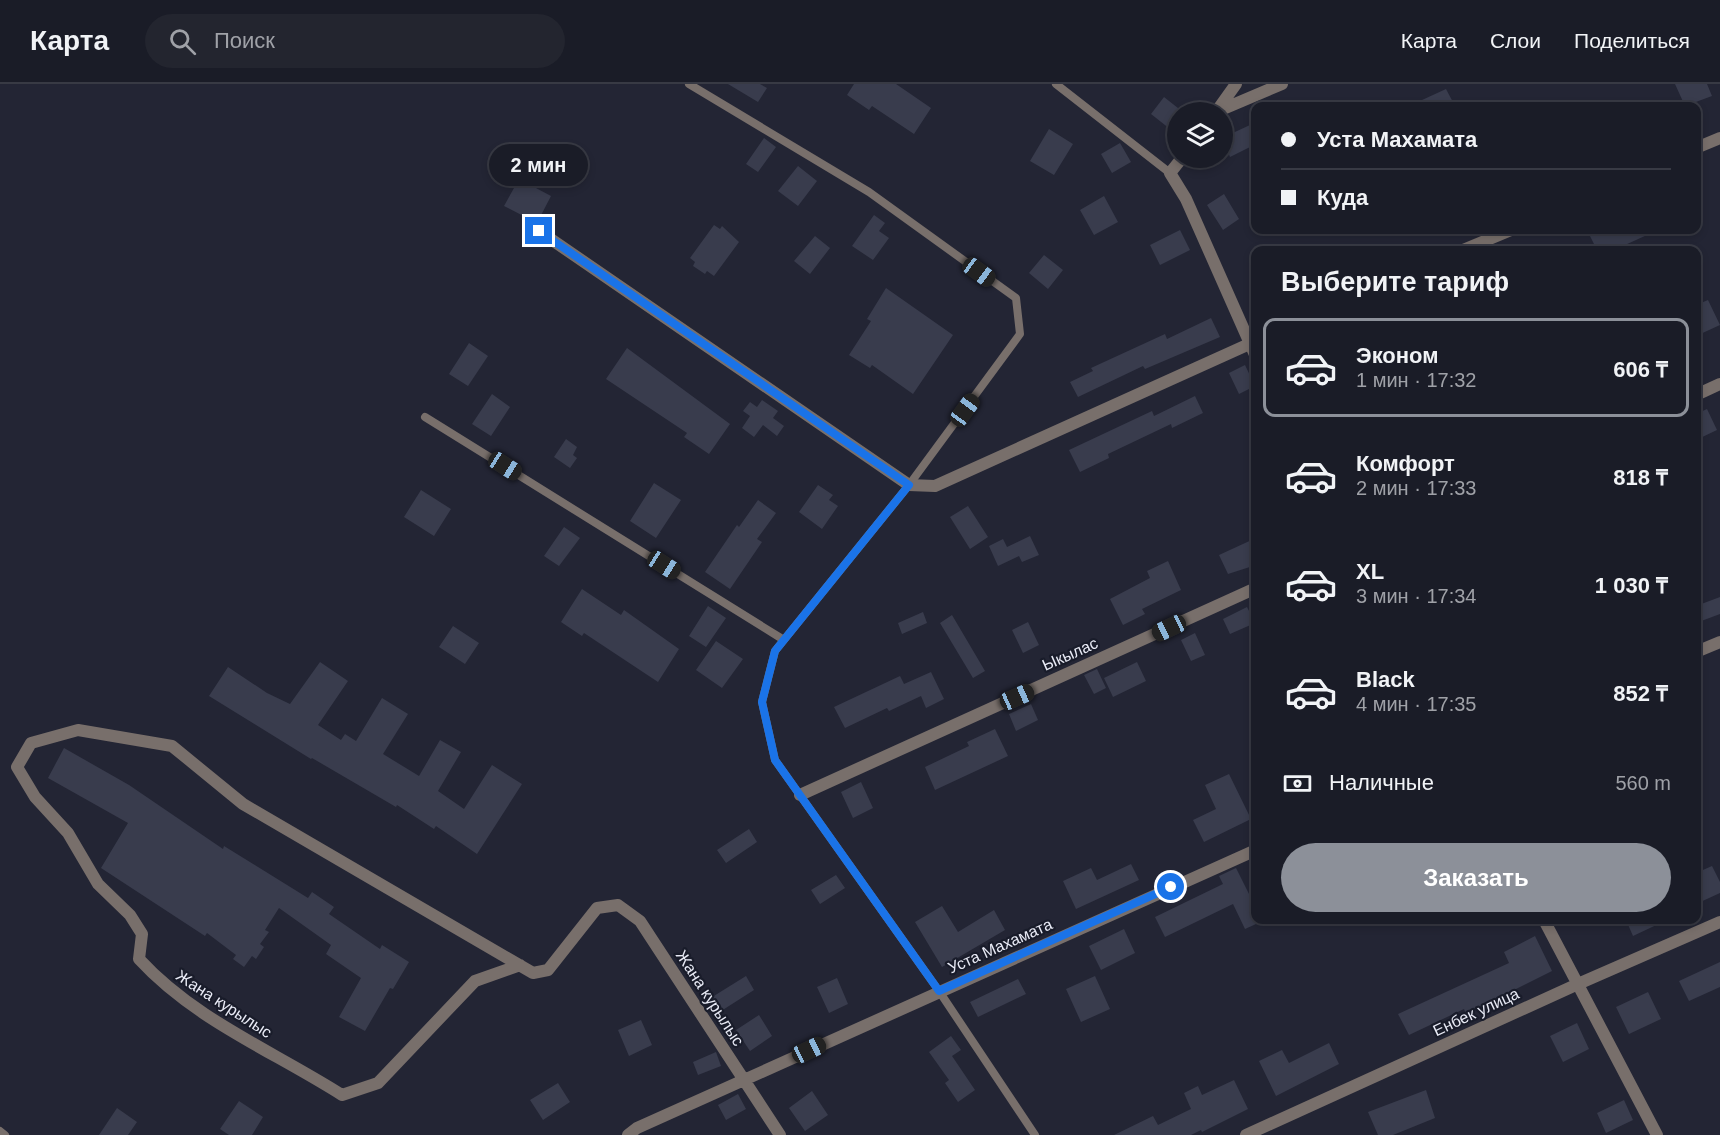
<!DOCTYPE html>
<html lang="ru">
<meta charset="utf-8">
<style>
:root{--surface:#1a1c27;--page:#23252f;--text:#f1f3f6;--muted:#9fa1a7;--line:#383a44;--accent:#8c9099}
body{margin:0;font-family:Helvetica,sans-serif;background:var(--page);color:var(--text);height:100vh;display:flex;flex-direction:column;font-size:22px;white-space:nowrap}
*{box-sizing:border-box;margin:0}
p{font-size:20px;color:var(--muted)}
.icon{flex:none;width:33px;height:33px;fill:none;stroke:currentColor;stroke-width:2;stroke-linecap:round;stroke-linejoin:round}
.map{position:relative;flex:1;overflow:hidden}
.sheet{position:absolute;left:1251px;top:162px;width:450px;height:678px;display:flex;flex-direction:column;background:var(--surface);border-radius:12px;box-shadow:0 3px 9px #0003,0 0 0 2px var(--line)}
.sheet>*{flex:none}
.banner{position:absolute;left:1251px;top:18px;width:450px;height:132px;border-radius:12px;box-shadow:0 3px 9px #0003,0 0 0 2px var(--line);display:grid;align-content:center;height:132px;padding:0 30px;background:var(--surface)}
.tools{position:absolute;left:1167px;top:18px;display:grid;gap:12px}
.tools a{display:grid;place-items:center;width:66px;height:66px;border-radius:50%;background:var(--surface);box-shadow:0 3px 9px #0003,0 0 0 2px var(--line);font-size:30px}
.end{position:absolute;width:27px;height:27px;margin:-14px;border:8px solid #1a73e8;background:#fff;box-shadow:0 0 0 3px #fff}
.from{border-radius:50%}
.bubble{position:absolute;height:42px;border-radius:21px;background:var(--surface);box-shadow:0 3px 9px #0003,0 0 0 2px var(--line);font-size:20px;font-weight:600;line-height:42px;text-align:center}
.car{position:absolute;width:18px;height:36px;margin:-18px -9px;border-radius:8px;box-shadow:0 0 4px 2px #0007;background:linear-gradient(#222 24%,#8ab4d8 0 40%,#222 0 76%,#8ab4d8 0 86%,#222 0)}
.banner b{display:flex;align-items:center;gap:21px;height:57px;font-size:22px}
.banner b+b{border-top:2px solid var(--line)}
.banner i{width:15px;height:15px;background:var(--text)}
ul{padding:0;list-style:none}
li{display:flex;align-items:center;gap:18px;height:99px;margin:0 12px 9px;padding:0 18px;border:3px solid transparent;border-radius:12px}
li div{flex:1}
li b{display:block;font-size:22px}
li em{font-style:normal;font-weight:600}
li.on{border-color:var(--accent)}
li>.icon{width:54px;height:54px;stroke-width:1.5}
h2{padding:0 30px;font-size:27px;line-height:72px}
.pay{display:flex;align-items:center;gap:15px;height:66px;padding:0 30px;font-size:22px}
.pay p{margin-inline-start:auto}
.cta{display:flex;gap:12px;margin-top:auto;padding:12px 30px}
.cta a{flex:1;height:69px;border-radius:36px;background:var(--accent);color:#fff;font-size:24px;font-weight:600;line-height:69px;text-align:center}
header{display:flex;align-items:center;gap:36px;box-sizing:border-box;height:84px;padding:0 30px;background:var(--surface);border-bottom:2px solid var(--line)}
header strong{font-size:28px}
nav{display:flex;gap:33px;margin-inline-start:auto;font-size:21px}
.search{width:420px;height:54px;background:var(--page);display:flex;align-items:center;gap:15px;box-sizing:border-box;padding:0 21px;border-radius:33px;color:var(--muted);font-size:22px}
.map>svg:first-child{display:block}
</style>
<header>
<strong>Карта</strong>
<div class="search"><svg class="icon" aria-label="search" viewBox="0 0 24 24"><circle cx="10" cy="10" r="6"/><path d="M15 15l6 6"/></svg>Поиск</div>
<nav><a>Карта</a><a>Слои</a><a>Поделиться</a></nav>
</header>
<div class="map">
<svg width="1720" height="1051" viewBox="0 0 1720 1051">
<rect width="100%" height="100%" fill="#232534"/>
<path fill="#393c4d" d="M728 0H760L767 4 758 18Z
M854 0H896L931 24 914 50 872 22 869 26 847 11Z
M1675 0H1707L1712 12 1685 22Z
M1446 5 1455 22H1409Z
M1164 13 1183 28H1178V36L1170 45 1151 30Z
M1250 41 1256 52V60L1230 73 1222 54Z
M1049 45 1073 60 1054 91 1030 77Z
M764 54 776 63 758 88 746 80Z
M1120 59 1131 78 1112 89 1101 70Z
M798 82 817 97 798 122 778 107Z
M519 95 551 112 537 139 504 122Z
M1224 110 1239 135 1223 146 1207 121Z
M1104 112 1118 138 1094 151 1080 126Z
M874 131 885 139 879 147 889 154 873 176 852 162Z
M714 141 720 145 722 142 739 158 714 192 707 187 705 190 693 182 695 178 690 174Z
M1180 146 1190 166 1160 181 1150 161Z
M1599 146H1658L1614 166H1597L1589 150Z
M815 152 830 164 810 190 794 177Z
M1044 171 1063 186 1048 205 1029 189Z
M886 204 953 251 913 310 872 281 870 284 849 271 871 237 867 235Z
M1708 216 1720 241 1696 252V221Z
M1211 234 1220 253 1145 285 1143 282 1078 313 1070 298 1093 287 1091 284 1165 250 1167 255Z
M469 259 488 272 468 302 449 290Z
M627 264 730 340 709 370 684 353 687 349 606 295Z
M1245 281 1255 302 1239 310 1229 289Z
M492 310 510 323 491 352 472 340Z
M1195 312 1203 329 1172 344 1171 340 1108 370 1109 374 1080 388 1069 366 1152 327 1154 332Z
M762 316 778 327 773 334 784 342 777 352 763 341 754 353 742 344 750 332 743 327 750 318 757 323Z
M1707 325 1717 346 1696 356V330Z
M566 355 577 363 573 371 577 374 570 384 554 373Z
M654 399 681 416 656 454 630 437Z
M818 401 833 411 829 416 838 422 822 445 799 428Z
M421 406 451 425 434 452 404 433Z
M758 416 776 429 757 455 762 458 730 505 705 488 737 441 739 443Z
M968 422 988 453 970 465 950 433Z
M564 443 580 454 559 482 544 472Z
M1030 452 1039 471 1022 478 1019 472 998 482 989 462 1003 455 1007 463Z
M1256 454V481L1228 490 1219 471Z
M1168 477 1181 506 1142 525 1145 530 1123 541 1110 515 1150 494 1147 487Z
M582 505 621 531 624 526 679 565 658 598 584 549 582 552 561 538Z
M1720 513V530L1696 539V522Z
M708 522 726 534 706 563 689 552Z
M1247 523 1255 539 1230 550 1223 535Z
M923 528 927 539 902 550 898 539Z
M952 531 985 587 973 594 940 539Z
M1028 538 1039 561 1023 569 1012 546Z
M453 542 479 559 465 580 439 563Z
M1195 549 1205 571 1191 577 1181 556Z
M716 557 743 575 722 604 696 586Z
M320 578 348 597 318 641 341 656 345 650 356 657 382 614 408 630 383 670 419 692 440 656 461 668 438 707 464 725 492 681 522 700 477 770 436 742 434 745 397 721 396 723 312 674 311 675 209 612 228 583 267 609 290 620Z
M1137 578 1146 597 1113 613 1104 594Z
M1097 585 1106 604 1094 610 1084 591Z
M931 588 944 615 926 624 921 612 889 627 887 624 845 644 834 623 900 592 904 600Z
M1031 620 1038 636 1016 647 1009 630Z
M995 645 1008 672 935 706 925 683 969 662 967 658Z
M64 664 129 701 223 765 224 762 308 814 312 808 334 823 329 830 380 865 382 861 409 878 393 905 390 904 365 947 339 933 361 894 326 870 331 861 279 824 265 846 269 848 260 860 264 863 256 875 252 872 244 883 233 875 236 871 207 849 205 852 101 784 128 739 48 694Z
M1229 690 1251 735 1204 758 1193 736 1216 725 1205 701Z
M861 698 873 724 853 734 841 708Z
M749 745 757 758 726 779 717 766Z
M1131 780 1139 796 1076 825 1063 797 1091 784 1097 796Z
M1712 782 1720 798V809L1696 820V789Z
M1236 784 1256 824V840L1245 845 1233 820 1165 853 1155 833 1223 800 1219 792Z
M836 791 845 804 820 820 811 806Z
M942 822 958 848 994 826 1005 846 942 883 915 838Z
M1626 836H1667L1633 852Z
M1124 845 1135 869 1101 886 1089 862Z
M1535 852 1552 887 1466 930 1464 925 1409 951 1398 930 1509 879 1504 868Z
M1720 878V903L1689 917 1679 897Z
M746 892 754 906 718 929 709 915Z
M1095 892 1110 925 1081 938 1066 905Z
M837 894 848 920 829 929 817 903Z
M1018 895 1026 910 978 933 970 918Z
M1648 908 1661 935 1629 950 1616 923Z
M759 931 772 952 750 967 736 946Z
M641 936 652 961 629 972 618 946Z
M1577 939 1589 965 1563 978 1550 952Z
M951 952 961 966 952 972 975 1006 958 1018 945 999 949 996 929 968Z
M1329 959 1339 980 1276 1012 1259 977 1282 966 1289 979Z
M716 968 721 982 698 991 693 978Z
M1234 996 1248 1025 1202 1048 1201 1046 1191 1051H1114L1153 1032 1158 1041 1191 1025 1184 1009 1198 1002 1202 1011Z
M558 999 570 1018 543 1036 530 1016Z
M1426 1006 1435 1034 1393 1051H1378L1368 1028Z
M812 1007 828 1031 805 1047 789 1024Z
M738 1010 746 1025 726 1036 718 1021Z
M1624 1016 1633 1036 1606 1049 1597 1029Z
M239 1017 263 1033 252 1051H229L220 1045Z
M117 1024 137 1038 128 1051H99Z"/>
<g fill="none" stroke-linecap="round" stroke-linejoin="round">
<path stroke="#786f6b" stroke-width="8" d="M689 0 869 108 1016 214 1020 250 909 401 775 567 762 618 775 676 939 907 1035 1051
M1056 0 1170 89
M425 333 784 556
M0 1047 5 1051"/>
<path stroke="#786f6b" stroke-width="12" d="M1216 28 1282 0
M1216 28 1236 0
M1696 64 1720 54
M1182 74 1170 89 1186 115 1256 273
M539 147 909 401 935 402 1256 257
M1463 166 1511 146
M1696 311 1720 300
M1696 568 1720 558
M800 711 1256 504
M1544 836 1657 1051
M520 881 475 897 378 999 342 1011C273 967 195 936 139 875L142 850 130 831 98 800 68 749 35 713 17 683 31 659 78 646 172 662 243 720 533 889 548 886 597 824 618 821 640 837 780 1051
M628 1051 637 1044 1256 766
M1246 1051 1578 900 1720 838"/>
</g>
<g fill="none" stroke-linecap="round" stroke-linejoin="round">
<path stroke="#1a73e8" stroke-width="8" d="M539 147 909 401 775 567 762 618 775 676 939 907 1171 803"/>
</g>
<g text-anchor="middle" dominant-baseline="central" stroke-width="4.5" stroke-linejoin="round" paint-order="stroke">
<g font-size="16" fill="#e9ebf6" stroke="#191c2a">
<text transform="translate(1070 570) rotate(-24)">Ыкылас</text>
<text transform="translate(1000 862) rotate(-24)">Уста Махамата</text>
<text transform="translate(710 914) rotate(57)">Жана курылыс</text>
<text transform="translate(224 920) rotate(33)">Жана курылыс</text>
<text transform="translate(1476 928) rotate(-25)">Енбек улица</text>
</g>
</g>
</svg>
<div class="tools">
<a><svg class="icon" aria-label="layers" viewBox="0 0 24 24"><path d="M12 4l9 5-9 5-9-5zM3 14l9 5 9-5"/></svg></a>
</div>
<i class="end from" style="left:1171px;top:803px"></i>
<i class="end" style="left:539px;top:147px"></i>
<div class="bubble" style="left:489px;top:60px;width:99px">2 мин</div>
<i class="car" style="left:979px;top:188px;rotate:126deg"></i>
<i class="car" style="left:965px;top:326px;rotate:36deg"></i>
<i class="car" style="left:505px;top:382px;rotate:122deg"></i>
<i class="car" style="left:664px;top:481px;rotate:122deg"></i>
<i class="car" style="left:1169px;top:544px;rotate:245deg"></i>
<i class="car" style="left:1017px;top:613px;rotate:66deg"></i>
<i class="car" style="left:809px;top:966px;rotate:65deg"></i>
<div class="banner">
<b><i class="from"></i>Уста Махамата</b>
<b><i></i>Куда</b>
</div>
<section class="sheet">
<h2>Выберите тариф</h2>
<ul>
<li class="on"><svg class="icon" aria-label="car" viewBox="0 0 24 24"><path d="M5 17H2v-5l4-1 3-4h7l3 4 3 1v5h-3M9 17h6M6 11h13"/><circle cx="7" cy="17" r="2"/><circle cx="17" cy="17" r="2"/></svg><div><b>Эконом</b><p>1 мин · 17:32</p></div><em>606 ₸</em></li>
<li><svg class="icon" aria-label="car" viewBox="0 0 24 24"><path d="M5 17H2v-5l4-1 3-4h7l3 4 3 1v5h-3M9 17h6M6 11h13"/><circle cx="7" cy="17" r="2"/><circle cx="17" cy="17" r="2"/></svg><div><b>Комфорт</b><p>2 мин · 17:33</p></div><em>818 ₸</em></li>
<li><svg class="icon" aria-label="car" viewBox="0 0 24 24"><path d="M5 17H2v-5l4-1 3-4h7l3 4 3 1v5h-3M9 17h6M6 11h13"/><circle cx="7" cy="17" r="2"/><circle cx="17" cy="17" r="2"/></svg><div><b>XL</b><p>3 мин · 17:34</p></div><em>1 030 ₸</em></li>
<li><svg class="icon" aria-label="car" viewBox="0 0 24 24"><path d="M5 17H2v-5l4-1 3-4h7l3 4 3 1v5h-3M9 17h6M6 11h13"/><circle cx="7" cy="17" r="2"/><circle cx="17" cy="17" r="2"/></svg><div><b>Black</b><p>4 мин · 17:35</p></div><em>852 ₸</em></li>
</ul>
<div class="pay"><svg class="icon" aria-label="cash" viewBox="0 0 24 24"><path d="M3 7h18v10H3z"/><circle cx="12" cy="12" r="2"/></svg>Наличные<p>560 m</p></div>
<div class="cta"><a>Заказать</a></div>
</section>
</div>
